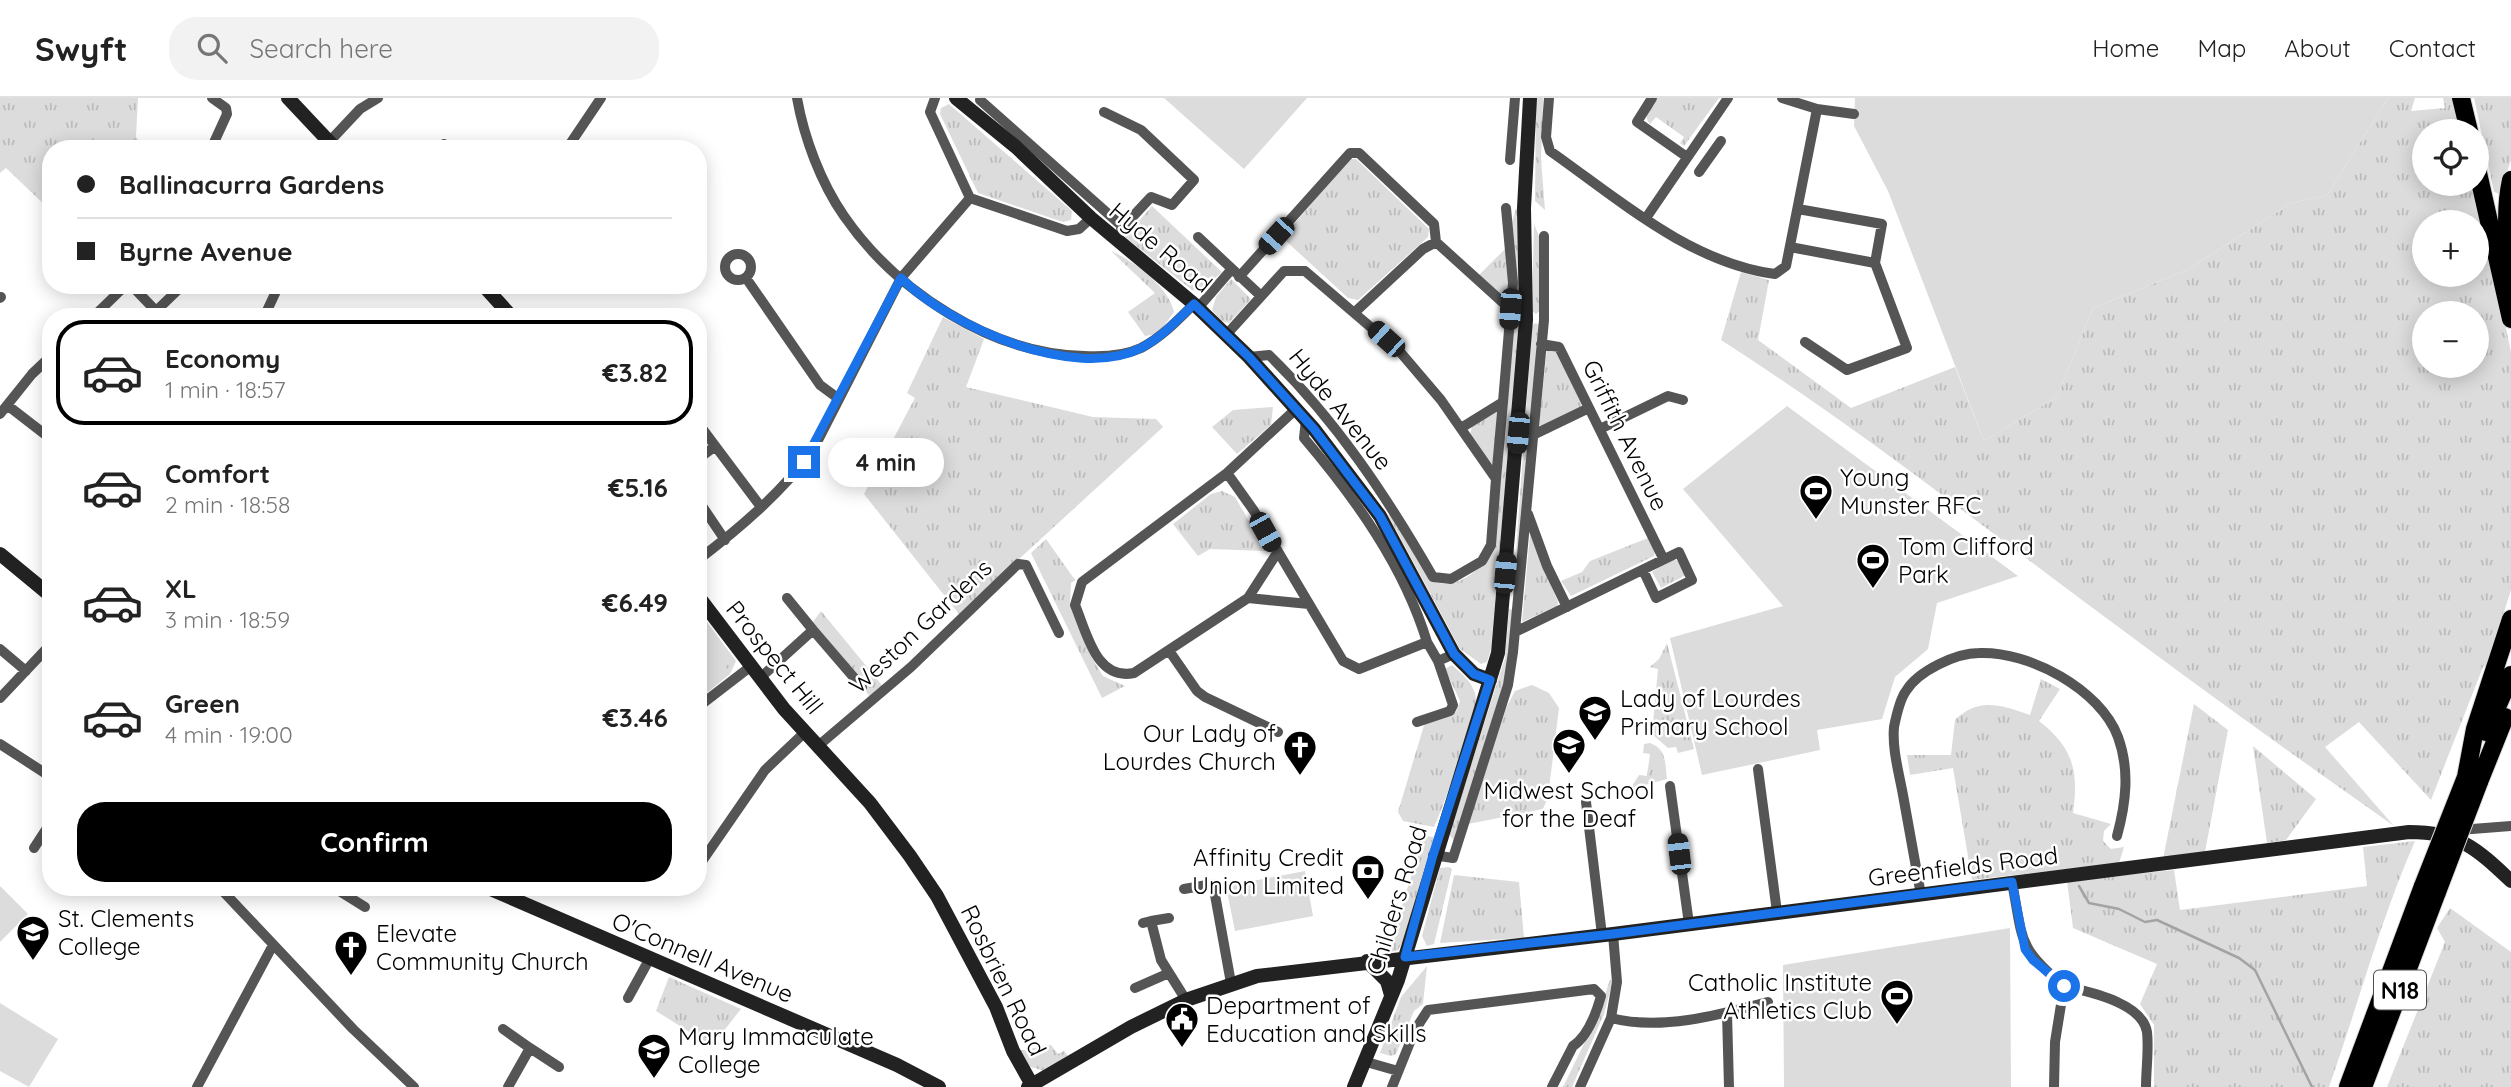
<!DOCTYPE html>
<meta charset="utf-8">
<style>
:root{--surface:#fff;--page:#f2f2f2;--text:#222;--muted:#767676;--line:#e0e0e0;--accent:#000}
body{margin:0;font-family:Quicksand,sans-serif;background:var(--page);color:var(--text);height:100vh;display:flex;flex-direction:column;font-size:26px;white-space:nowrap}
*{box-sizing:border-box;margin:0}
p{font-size:23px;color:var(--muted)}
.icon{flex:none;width:38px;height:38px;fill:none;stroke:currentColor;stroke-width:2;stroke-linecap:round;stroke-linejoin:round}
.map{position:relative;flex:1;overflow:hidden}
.panel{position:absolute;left:42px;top:210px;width:665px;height:588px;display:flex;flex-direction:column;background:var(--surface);border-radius:28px;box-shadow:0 4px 18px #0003}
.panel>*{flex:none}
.guide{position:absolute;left:42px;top:42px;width:665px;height:154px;border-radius:28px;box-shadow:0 4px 18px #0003;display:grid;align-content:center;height:154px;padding:0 35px;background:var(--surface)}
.controls{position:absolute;left:2412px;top:21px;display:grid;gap:14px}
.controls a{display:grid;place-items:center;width:77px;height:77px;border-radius:50%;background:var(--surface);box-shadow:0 4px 18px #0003;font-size:35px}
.end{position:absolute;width:32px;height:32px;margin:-16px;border:9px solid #1a73e8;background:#fff;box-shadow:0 0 0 4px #fff}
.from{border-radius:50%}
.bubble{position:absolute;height:49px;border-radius:24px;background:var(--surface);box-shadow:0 4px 18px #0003;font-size:23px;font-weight:700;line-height:49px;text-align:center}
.car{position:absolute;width:21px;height:42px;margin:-21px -10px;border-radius:9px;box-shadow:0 0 5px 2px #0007;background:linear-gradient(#222 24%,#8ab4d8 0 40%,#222 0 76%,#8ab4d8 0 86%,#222 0)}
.guide b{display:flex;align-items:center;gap:24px;height:66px;font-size:26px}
.guide b+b{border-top:2px solid var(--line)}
.guide i{width:18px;height:18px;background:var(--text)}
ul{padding:12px 0 0;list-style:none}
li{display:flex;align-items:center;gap:21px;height:105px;margin:0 14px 10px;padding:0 21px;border:4px solid transparent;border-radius:28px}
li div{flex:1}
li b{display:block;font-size:26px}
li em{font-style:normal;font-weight:700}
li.current{border-color:var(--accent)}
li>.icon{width:63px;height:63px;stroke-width:1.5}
.primary-button{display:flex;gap:14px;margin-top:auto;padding:14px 35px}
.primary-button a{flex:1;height:80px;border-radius:28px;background:var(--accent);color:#fff;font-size:28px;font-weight:700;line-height:80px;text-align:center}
header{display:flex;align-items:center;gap:42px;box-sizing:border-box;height:98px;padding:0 35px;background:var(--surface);border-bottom:2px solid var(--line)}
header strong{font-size:33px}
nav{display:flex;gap:38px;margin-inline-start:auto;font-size:24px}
.search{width:490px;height:63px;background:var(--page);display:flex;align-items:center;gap:18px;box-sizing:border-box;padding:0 24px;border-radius:28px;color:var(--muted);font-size:26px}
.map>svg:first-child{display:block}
</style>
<header>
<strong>Swyft</strong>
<div class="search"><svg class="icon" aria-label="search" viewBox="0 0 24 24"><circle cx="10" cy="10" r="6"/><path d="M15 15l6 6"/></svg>Search here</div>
<nav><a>Home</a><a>Map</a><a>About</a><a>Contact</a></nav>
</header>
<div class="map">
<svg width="2511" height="989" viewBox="0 0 2511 989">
<defs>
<pattern id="grass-tufts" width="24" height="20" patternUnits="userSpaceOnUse" patternTransform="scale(1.75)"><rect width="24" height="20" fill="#dcdcdc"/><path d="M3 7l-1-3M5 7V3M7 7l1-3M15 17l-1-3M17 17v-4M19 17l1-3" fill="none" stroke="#bbb"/></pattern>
</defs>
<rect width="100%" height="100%" fill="#fff"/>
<path fill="url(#grass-tufts)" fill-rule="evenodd" d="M0 0H138L136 39 142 47 140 51H51V113L6 70 0 75Z
M1536 0H1543L1541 61 1545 112 1535 103Z
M1656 0H1719L1684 48 1680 45 1684 39 1656 19 1650 26C1642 16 1650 9 1656 0Z
M2388 0H2415L2411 13 2445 10 2443 0H2456L2464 33H2424V86H2476L2511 254V492L2487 567 2483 569 2431 702 2359 624 2325 649 2394 728C2289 654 2185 579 2082 502 1963 413 1846 322 1721 242L1741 174 1769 182 1758 242 1851 310 1955 269 1984 343 2057 299 2093 210 2187 172 2291 105 2327 97ZM2424 124H2476V177H2424ZM2424 215H2476V268H2424Z
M2474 0H2511V62L2500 96 2494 94Z
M949 6 1072 113 1071 122 1063 124 978 95 940 16 941 10Z
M1349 61H1356L1429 131 1428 139 1358 202 1348 200 1285 142V137Z
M1152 108 1222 174 1199 194 1192 192 1125 139Z
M1516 110 1521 120 1518 245 1491 551 1487 564 1481 566 1460 551 1388 417 1391 415 1429 480C1453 498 1484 470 1495 448L1516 194 1512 124Z
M1534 126 1540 141 1541 212 1536 216 1532 213Z
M1508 148 1509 200 1505 202 1479 177Z
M1111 153C1134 163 1169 189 1174 214L1158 236 1145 238 1128 214 1155 195Z
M1231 181 1251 201 1229 225 1221 223 1212 212 1216 199Z
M943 219 984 241 966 289 1093 319 1156 321 1163 329 959 516 864 396 915 300 907 295Z
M1535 225 1540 227 1516 495 1513 496 1532 228Z
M1547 250 1558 254 1583 304 1579 312 1542 328 1539 327Z
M1273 309 1271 327 1237 356 1212 329 1233 312Z
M1496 313 1500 317 1495 364 1491 368 1470 336 1472 329Z
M1222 393 1235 399 1266 453 1210 451 1198 458 1173 426 1211 396Z
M1530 436 1558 504 1557 508 1522 524Z
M1648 440 1655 453 1654 458 1571 498 1561 483 1582 474 1590 463Z
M1046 441 1075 482 1071 485 1070 505 1092 560 1103 578 1125 588 1102 600 1031 455Z
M1672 461 1678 463 1686 477 1661 490 1652 474Z
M1509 511 1514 512 1505 582 1454 743 1449 736 1505 560Z
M698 512 736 563 730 576 698 602Z
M821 513 886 592 874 604 813 524Z
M1667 545 1694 651 1678 655 1676 649 1668 650 1652 636 1658 571 1650 569 1659 561Z
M1452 567C1462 576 1475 586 1476 601 1477 615 1442 713 1434 729L1403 723 1398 714 1425 624 1456 614 1460 603 1445 571Z
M2041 581 2060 591 2039 623C2073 650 2079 672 2073 715L2111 726 2104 733 2103 743 2111 751 2124 749 2119 765 1972 782 1953 670 1910 677 1907 657H1951L1955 622C1979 599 2001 607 2030 617Z
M1532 587 1549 595 1559 610 1548 699 1543 711 1468 726 1506 610 1515 593Z
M2194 606 2228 632 2205 754 2163 761Z
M1650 645C1667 651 1665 666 1667 681L1630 691 1639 677 1647 678 1650 656 1643 655 1644 646Z
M2253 648 2316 701 2286 742 2267 745Z
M1424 738 1434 739 1406 838 1398 852 1387 855Z
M2415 743C2380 823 2358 907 2329 989H2154V927L2140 906 2157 866 2073 830 2067 783 2174 772 2180 812 2367 788 2363 749Z
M1449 769 1452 771 1434 846 1427 848 1422 838 1440 770Z
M1454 777 1519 784 1524 840 1440 845Z
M2450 810 2511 854V989H2387L2445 844 2437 830Z
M1427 868 1423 906 1414 913 1396 956 1391 958 1380 955 1401 899Z
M669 879 741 911 712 948 656 913Z
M1610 882H1613L1604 916 1572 989H1563L1597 919Z
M1051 947 1058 956 1064 953 1069 959 1044 973 1028 968 1018 953Z"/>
<path fill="#dcdcdc" d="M1164 0H1307L1244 71Z
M1855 0H2388L2327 97 2291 105 2187 172 2093 210 2057 299 1984 343 1888 93 1854 28Z
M1787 308 2018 478 1937 505 1928 551 1895 579 1882 621 1817 632 1820 652 1702 677 1670 540 1783 508 1683 391Z
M698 532 729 573 698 596Z
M1305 773 1313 818 1235 833 1226 788Z
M0 788 28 816 0 844Z
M2010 830 2011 989H1784L1783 867Z
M0 905 58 941 29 989 0 973Z"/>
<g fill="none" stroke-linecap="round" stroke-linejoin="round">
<path stroke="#a3a3a3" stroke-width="2.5" d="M2079 788 2089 805 2119 811 2145 824 2157 822 2239 860 2255 872 2312 989"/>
<defs>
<path id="highway" d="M2461 0 2469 33
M2476 66 2511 221
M2511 82C2504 114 2508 145 2511 177
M2486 634 2511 577
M2466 679 2475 631 2511 521
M2479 684 2505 619
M2348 989 2423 788
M2363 989 2437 794"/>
</defs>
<use href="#highway" stroke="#dbdbdb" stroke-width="20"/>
<path stroke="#555" stroke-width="10" d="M797 0C804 40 821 85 844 118 896 193 991 256 1084 258 1102 259 1124 258 1141 250 1162 239 1178 222 1194 206
M1549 0 1546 39 1550 53C1617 100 1690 165 1775 176L1786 168 1817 11
M1652 0 1637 24 1687 59
M1782 0 1817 11 1854 16
M980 2 1123 129 1121 131
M1104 14 1141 32 1194 82 1172 107 1151 99 1123 129
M329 44 360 11 378 0
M444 46 451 51
M211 51 227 16 226 10 212 0
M512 51 529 47 545 51
M562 51 570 46 601 0
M1510 62 1515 0
M1699 74 1721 43
M970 100 1067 133 1079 131 1091 120
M1646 120 1728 0
M1198 139 1261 198
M1790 149 1875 165 1882 126 1798 111
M725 169a13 13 0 1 1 26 0a13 13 0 1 1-26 0Z
M1239 179 1350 55H1359L1434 126 1436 144
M746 180 820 287 839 301
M131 187 156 213 151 219
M0 200 1 199
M1198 210 1231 172
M156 213 183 187
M1355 214 1423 151 1436 144 1510 211
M629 218V219
M93 219 126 187
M264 219 279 187
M1227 236 1284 173H1305L1401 255 1441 302 1496 381 1491 447 1482 463 1451 481 1433 479C1387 399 1336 322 1269 257L1249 259
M1805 244 1847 272 1907 250 1875 165
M1541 246 1559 249 1663 460
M7 307 51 341
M0 316 32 276 51 258
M1306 322 1304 340C1355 400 1404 468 1427 544
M698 325 761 409
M1461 330 1503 304 1513 185 1506 110
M1600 331 1668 298 1683 302
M1533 337 1589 310
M698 361 714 349
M1227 375 1254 413 1343 563 1359 571 1427 544 1438 563 1454 556
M1496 381 1503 304
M698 402 725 442
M1528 416 1547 468 1567 509
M1277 455 1248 500 1134 575C1096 583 1087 535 1075 507L1082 484 1227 375 1296 311
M698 462C740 430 781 395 813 352L901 180 970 100 930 14 935 0
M1248 500 1309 506
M813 532 862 589
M1515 534 1679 454 1692 482 1656 500 1643 472
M0 551 26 573
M1170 554 1197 593 1205 599 1278 634
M760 580 813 532 787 500
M0 600 51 546
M698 609 750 569
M1417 624 1450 613 1453 607 1438 563
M0 646 51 679
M818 648 911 569 1018 466 1026 467 1059 535
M1758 671 1777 814
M1670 688 1689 826
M1586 704 1602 837
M2459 732 2511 728
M34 750 51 724
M1433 757 1453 760 1508 587 1513 554 1544 222V138
M698 769 765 672 805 634
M2012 784C2023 842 2017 849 2064 888L2055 944 2054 989
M219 789 353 931 414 989
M333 789 365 809
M1184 791 1213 786 1231 885
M1921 797C1915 763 1909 730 1903 697 1899 675 1892 651 1894 629 1896 619 1900 601 1906 593 1918 573 1956 555 1979 555 2029 553 2100 591 2118 639 2130 672 2126 705 2117 738
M1151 823 1169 820
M1143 825 1151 823 1161 862 1186 902
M2064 888C2088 894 2142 904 2147 934 2149 951 2146 971 2146 989
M1135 890 1169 875
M628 900 650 860
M1727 915 1729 989
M1611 920 1617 884 1613 836
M503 931 530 950
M1363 963 1398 973
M197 989 273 847
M508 989 530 950 559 969
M1392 989 1415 932 1428 912 1594 891 1601 898C1596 916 1588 938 1573 948L1552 989
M1580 989 1611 920C1661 933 1719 917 1768 904"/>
<path stroke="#222" stroke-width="14" d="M288 0 336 51
M956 0 1016 49 1091 120 1194 206 1249 259 1314 331 1380 418 1454 556 1474 576 1490 582
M483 187 512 219
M0 456 51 498
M698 498 784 611 870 705 910 758 937 798 996 909 1013 953 1032 987
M486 789 897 967 939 989
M1367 863 1387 883 1391 897
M1028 989 1131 929 1186 902 1257 878 1613 836 2409 734C2459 734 2476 750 2511 783
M1354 989 1398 882 1498 555 1526 222 1524 110 1530 0"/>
<use href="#highway" stroke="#000" stroke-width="18"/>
<defs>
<path id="highway-bridge" d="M2423 788 2466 679
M2437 794 2479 684"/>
</defs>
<use href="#highway-bridge" stroke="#dbdbdb" stroke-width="20" stroke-linecap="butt"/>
<use href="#highway-bridge" stroke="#000" stroke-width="18"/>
</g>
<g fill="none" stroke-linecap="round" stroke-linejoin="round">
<path stroke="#1a73e8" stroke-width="9" d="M804 364 901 180C949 228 1074 284 1141 250 1162 239 1177 222 1194 206L1249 259 1314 331 1380 418 1454 556 1474 576 1490 582 1433 757 1405 859 1613 836 2012 784 2025 851 2033 862 2064 888"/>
</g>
<defs>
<symbol id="stadium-pin" viewBox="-11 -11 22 30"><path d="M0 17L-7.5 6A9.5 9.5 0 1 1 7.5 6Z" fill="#000" stroke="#fff"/><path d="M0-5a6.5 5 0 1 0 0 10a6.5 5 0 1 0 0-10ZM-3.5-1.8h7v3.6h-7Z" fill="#fff"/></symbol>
<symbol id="school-pin" viewBox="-11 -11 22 30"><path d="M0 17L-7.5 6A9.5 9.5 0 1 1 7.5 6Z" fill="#000" stroke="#fff"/><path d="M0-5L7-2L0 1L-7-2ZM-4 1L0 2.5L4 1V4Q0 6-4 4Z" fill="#fff"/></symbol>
<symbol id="church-pin" viewBox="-11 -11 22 30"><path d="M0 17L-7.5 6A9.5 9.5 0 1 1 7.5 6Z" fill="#000" stroke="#fff"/><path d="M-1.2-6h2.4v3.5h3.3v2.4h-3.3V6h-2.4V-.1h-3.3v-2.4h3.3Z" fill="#fff"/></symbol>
<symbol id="bank-pin" viewBox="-11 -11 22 30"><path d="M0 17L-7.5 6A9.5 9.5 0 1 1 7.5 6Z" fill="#000" stroke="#fff"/><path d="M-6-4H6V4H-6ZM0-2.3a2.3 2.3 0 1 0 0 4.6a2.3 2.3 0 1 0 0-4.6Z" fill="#fff"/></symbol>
<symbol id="civic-pin" viewBox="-11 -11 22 30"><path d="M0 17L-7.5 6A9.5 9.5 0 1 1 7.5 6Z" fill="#000" stroke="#fff"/><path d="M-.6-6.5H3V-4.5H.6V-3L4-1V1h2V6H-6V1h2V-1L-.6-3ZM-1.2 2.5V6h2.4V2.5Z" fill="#fff"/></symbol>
<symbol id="university-pin" viewBox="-11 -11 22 30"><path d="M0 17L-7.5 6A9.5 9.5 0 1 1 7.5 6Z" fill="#000" stroke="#fff"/><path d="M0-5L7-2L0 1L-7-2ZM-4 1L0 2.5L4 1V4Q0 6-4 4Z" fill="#fff"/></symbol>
</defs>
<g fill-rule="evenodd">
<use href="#stadium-pin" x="1797" y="374" width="38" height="52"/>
<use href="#stadium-pin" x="1854" y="443" width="38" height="52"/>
<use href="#school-pin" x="1576" y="595" width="38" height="52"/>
<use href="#school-pin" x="1550" y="628" width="38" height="52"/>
<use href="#church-pin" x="1281" y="630" width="38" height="52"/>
<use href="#bank-pin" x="1349" y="754" width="38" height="52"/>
<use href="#school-pin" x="14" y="815" width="38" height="52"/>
<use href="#church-pin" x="332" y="830" width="38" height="52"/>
<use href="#stadium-pin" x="1878" y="879" width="38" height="52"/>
<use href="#civic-pin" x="1163" y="902" width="38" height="52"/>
<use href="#university-pin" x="635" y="933" width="38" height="52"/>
</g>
<g text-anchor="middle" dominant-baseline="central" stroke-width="5" stroke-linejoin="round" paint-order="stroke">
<rect fill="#fff" stroke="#4c4c4c" stroke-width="2" x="2374" y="872.5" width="52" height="39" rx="5"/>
<g font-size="23" font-weight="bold" fill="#000">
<text x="2400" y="892">N18</text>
</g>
<g font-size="24" fill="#000" stroke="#fff">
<text transform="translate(1161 149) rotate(40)">Hyde Road</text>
<text transform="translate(1341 311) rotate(51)">Hyde Avenue</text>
<text transform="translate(1626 337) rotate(64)">Griffith Avenue</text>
<text transform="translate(920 528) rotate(-43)">Weston Gardens</text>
<text transform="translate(775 559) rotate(51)">Prospect Hill</text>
<text transform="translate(1963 768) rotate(-7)">Greenfields Road</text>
<text transform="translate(1396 802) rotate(-73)">Childers Road</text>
<text transform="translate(703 859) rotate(23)">O'Connell Avenue</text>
<text transform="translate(1004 882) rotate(64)">Rosbrien Road</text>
</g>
<g font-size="24" fill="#000" stroke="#fff" text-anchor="start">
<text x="1840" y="379">Young<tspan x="1840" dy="28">Munster RFC</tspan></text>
<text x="1898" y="448">Tom Clifford<tspan x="1898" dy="28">Park</tspan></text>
<text x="1620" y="600">Lady of Lourdes<tspan x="1620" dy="28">Primary School</tspan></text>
<text x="1276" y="635" text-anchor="end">Our Lady of<tspan x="1276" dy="28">Lourdes Church</tspan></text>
<text x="1569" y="692" text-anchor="middle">Midwest School<tspan x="1569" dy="28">for the Deaf</tspan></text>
<text x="1344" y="759" text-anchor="end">Affinity Credit<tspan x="1344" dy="28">Union Limited</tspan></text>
<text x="58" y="820">St. Clements<tspan x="58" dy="28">College</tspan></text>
<text x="376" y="835">Elevate<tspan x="376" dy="28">Community Church</tspan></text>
<text x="1872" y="884" text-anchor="end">Catholic Institute<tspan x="1872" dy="28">Athletics Club</tspan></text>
<text x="1206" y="907">Department of<tspan x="1206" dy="28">Education and Skills</tspan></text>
<text x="678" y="938">Mary Immaculate<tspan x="678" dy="28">College</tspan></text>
</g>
</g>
</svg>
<div class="controls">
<a><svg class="icon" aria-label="locate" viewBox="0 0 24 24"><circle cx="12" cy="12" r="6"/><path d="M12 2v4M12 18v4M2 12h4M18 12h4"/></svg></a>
<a>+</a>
<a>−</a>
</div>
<i class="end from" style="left:2064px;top:888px"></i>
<i class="end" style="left:804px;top:364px"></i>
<div class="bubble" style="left:828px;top:340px;width:116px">4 min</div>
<i class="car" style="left:1276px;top:138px;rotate:222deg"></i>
<i class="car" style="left:1510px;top:211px;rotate:184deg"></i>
<i class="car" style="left:1386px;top:241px;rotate:312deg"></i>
<i class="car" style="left:1518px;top:335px;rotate:185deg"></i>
<i class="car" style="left:1265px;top:434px;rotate:151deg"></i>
<i class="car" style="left:1505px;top:475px;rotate:5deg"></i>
<i class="car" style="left:1679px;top:756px;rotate:353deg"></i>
<div class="guide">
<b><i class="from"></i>Ballinacurra Gardens</b>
<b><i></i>Byrne Avenue</b>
</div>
<section class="panel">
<ul>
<li class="current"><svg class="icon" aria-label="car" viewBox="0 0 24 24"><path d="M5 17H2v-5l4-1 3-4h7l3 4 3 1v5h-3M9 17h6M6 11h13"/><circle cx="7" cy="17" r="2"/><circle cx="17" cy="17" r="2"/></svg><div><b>Economy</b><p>1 min · 18:57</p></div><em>€3.82</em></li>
<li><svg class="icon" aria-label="car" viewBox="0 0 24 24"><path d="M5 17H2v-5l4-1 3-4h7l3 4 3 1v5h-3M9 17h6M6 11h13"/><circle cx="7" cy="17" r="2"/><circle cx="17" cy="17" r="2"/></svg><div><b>Comfort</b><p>2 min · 18:58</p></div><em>€5.16</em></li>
<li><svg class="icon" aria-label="car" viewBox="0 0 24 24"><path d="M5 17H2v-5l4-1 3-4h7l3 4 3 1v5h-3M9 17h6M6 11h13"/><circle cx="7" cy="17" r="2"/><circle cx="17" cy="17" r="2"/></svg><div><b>XL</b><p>3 min · 18:59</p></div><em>€6.49</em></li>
<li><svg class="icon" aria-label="car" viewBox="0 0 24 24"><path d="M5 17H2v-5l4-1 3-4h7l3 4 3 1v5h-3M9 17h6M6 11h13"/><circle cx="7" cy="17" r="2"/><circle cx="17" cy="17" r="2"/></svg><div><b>Green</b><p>4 min · 19:00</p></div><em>€3.46</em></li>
</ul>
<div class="primary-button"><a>Confirm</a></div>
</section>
</div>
